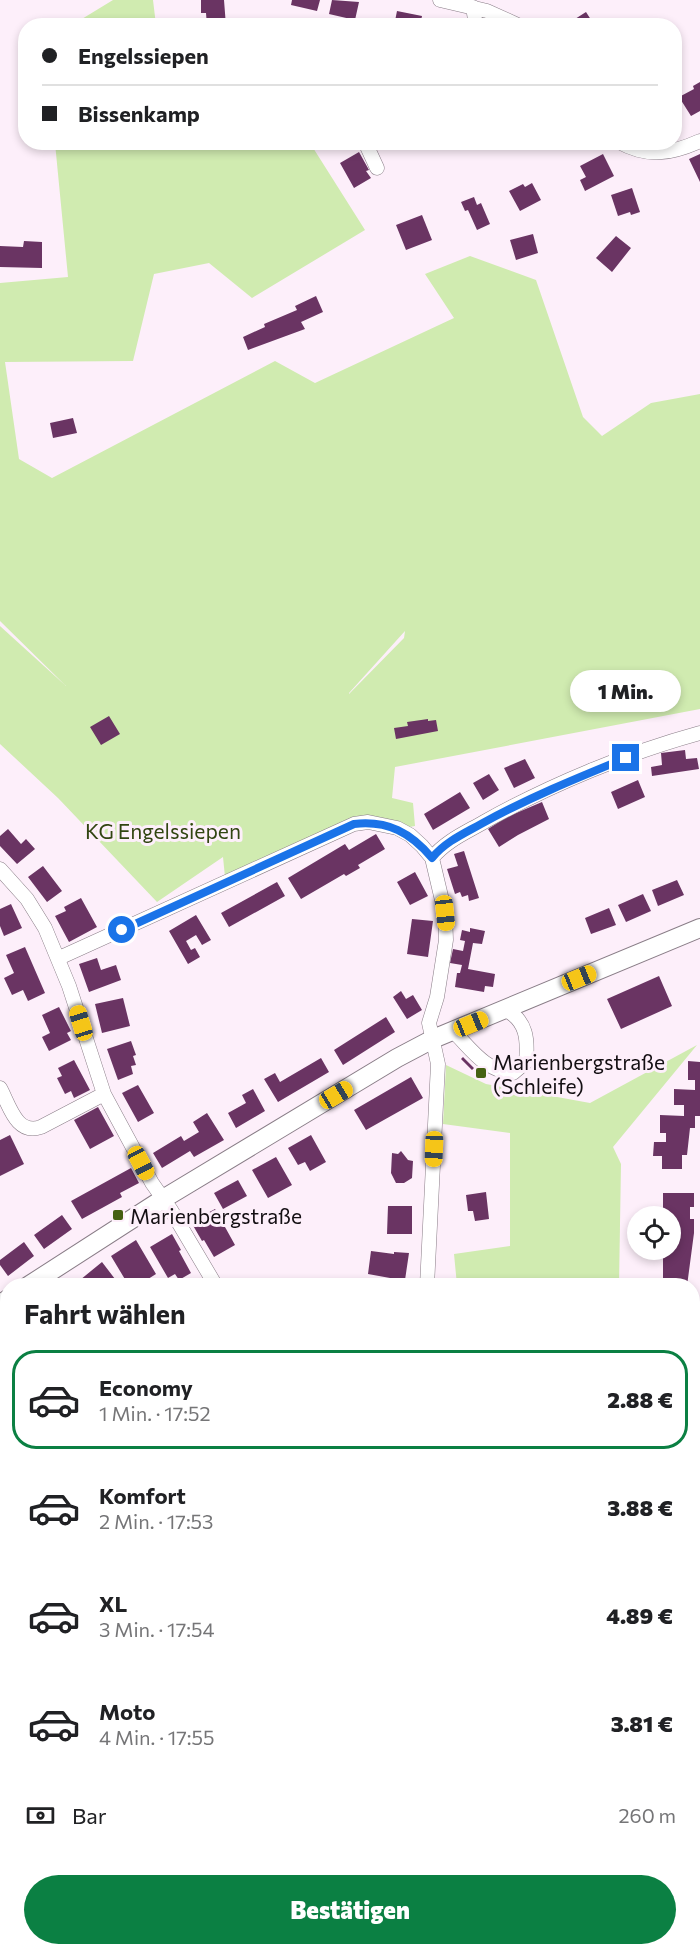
<!DOCTYPE html>
<html lang="de">
<meta charset="utf-8">
<style>
:root{--surface:#fff;--page:#f2f2f2;--text:#202124;--muted:#757577;--line:#e0e0e0;--accent:#0b8043}
body{margin:0;font-family:Commissioner,sans-serif;background:var(--page);color:var(--text);height:100vh;display:flex;flex-direction:column;font-size:22px;white-space:nowrap}
*{box-sizing:border-box;margin:0}
p{font-size:20px;color:var(--muted)}
.icon{flex:none;width:33px;height:33px;fill:none;stroke:currentColor;stroke-width:2;stroke-linecap:round;stroke-linejoin:round}
.map{position:relative;flex:1;overflow:hidden}
.drawer{position:absolute;left:0px;top:1278px;width:700px;height:678px;display:flex;flex-direction:column;background:var(--surface);border-radius:24px 24px 0 0;box-shadow:0 3px 9px #0003}
.drawer>*{flex:none}
.hud{position:absolute;left:18px;top:18px;width:664px;height:132px;border-radius:24px;box-shadow:0 3px 9px #0003;display:grid;align-content:center;height:132px;padding:0 24px;background:var(--surface)}
.tools{position:absolute;left:627px;top:1206px;display:grid;gap:12px}
.tools a{display:grid;place-items:center;width:54px;height:54px;border-radius:50%;background:var(--surface);box-shadow:0 3px 9px #0003;font-size:30px}
.end{position:absolute;width:27px;height:27px;margin:-14px;border:8px solid #1a73e8;background:#fff;box-shadow:0 0 0 3px #fff}
.from{border-radius:50%}
.bubble{position:absolute;height:42px;border-radius:21px;background:var(--surface);box-shadow:0 3px 9px #0003;font-size:20px;font-weight:800;line-height:42px;text-align:center}
.car{position:absolute;width:18px;height:36px;margin:-18px -9px;border-radius:8px;box-shadow:0 0 4px 2px #0007;background:linear-gradient(#f5c518 24%,#345 0 40%,#f5c518 0 76%,#345 0 86%,#f5c518 0)}
.hud b{display:flex;align-items:center;gap:21px;height:57px;font-size:22px}
.hud b+b{border-top:2px solid var(--line)}
.hud i{width:15px;height:15px;background:var(--text)}
ul{padding:0;list-style:none}
li{display:flex;align-items:center;gap:18px;height:99px;margin:0 12px 9px;padding:0 12px;border:3px solid transparent;border-radius:24px}
li div{flex:1}
li b{display:block;font-size:22px}
li em{font-style:normal;font-weight:800}
li.on{border-color:var(--accent)}
li>.icon{width:54px;height:54px;stroke-width:1.5}
h2{padding:0 24px;font-size:27px;line-height:72px}
.pay{display:flex;align-items:center;gap:15px;height:66px;padding:0 24px;font-size:22px}
.pay p{margin-inline-start:auto}
.primary-button{display:flex;gap:12px;margin-top:auto;padding:12px 24px}
.primary-button a{flex:1;height:69px;border-radius:36px;background:var(--accent);color:#fff;font-size:24px;font-weight:800;line-height:69px;text-align:center}
.map>svg:first-child{display:block}
</style>
<div class="map">
<svg width="700" height="1956" viewBox="0 0 700 1956">
<rect width="100%" height="100%" fill="#fdeffa"/>
<path fill="#d0ebb0" fill-rule="evenodd" d="M113 0H153L156 25H72Z
M55 143H310L365 230 252 298 209 263 154 274 133 361 5 362 19 459 52 478 275 361 315 383 454 318 425 274 470 256 536 280 583 417 602 436 651 403 700 394V709L395 767 392 798 413 803 415 826 403 828 349 822 225 877 223 857 157 902 58 798 0 744V626L66 686 0 621V283L68 277ZM405 631 404 638 349 694V693Z
M697 1045 613 1147 621 1164 619 1285H457L454 1254 510 1246V1133L443 1124 446 1065 486 1084 590 1103Z
M693 1428H700V1790L693 1787Z
M7 1458 8 1621 0 1626V1463Z
M44 1949 202 1948 206 1956H31Z"/>
<path fill="#6a3463" d="M201 0H224L226 26H207L206 13H201Z
M292 0H320L317 11 291 5Z
M332 0 359 2 355 20 329 14Z
M397 11 422 16 420 26H394Z
M586 12 595 26H564Z
M700 82V111L691 116 679 97 694 89 693 86Z
M359 152 369 170 366 171 371 178 354 188 340 163Z
M603 154 614 176 585 191 580 180 586 177 580 166Z
M700 154V182L689 159Z
M532 183 541 200 520 211 509 191 523 184 525 187Z
M632 188 640 212 631 215 630 212 618 216 611 195Z
M474 197 477 205 481 203 490 224 477 230 468 210 465 211 461 202Z
M422 215 432 240 406 250 396 225Z
M533 234 538 253 516 260 510 240Z
M616 236 631 248 612 272 596 258Z
M24 241 42 242V268L0 267V246L23 247Z
M316 296 323 312 301 322 305 329 248 350 243 337 265 327 264 324 297 310 295 306Z
M73 418 77 433 53 438 50 423Z
M109 716 120 734 101 745 90 727Z
M428 719V721L436 720 438 731 396 739 394 728 408 726 407 722Z
M685 750 686 759 697 758 699 769 652 776 651 767 662 765 661 753Z
M525 759 535 778 514 788 504 768Z
M489 774 499 790 483 800 473 783Z
M638 780 645 797 618 809 611 792Z
M460 792 470 808 433 830 424 814Z
M542 802 549 819 518 835 499 847 488 829 507 817Z
M8 829 21 844 26 839 35 849 17 864 0 846V836Z
M376 834 385 849 358 865 360 868 346 876 344 874 301 899 288 878 345 844 349 850Z
M464 851 479 898 469 901 468 895 462 897 460 892 455 894 447 869 458 866 454 854Z
M43 866 62 891 47 902 28 877Z
M415 872 428 896 410 905 397 882Z
M677 880 684 895 658 906 652 890Z
M277 882 285 896 229 927 221 913Z
M643 894 651 911 626 922 618 905Z
M81 898 97 927 69 942 55 916 66 911 64 907Z
M11 904 22 928 4 936 0 926V909Z
M609 908 616 925 591 934 585 918Z
M196 915 211 940 202 945 196 935 186 941 191 950 195 948 200 957 188 964 169 931Z
M412 919 433 921 428 957 407 954Z
M470 928 485 931 482 944 473 943 468 969 495 974 493 987 485 986 484 992 455 987 457 973H460L462 965 450 963 453 949 463 951 465 941 460 940 462 930 470 932Z
M25 947 45 993 28 1001 23 990 12 995 4 978 14 973 6 955Z
M97 958 101 970 116 965 121 980 89 992 79 964Z
M659 976 672 1006 621 1029 607 999Z
M401 991 406 999 413 995 422 1010 407 1019 393 997Z
M123 998 130 1026 102 1033 95 1004Z
M59 1007 71 1031 67 1033 71 1040 49 1051 42 1037 50 1033 42 1015Z
M386 1017 395 1032 343 1065 334 1050Z
M131 1041 136 1055 133 1056 136 1065 131 1066 133 1074 118 1080 107 1049Z
M463 1057 474 1068 472 1070 461 1059Z
M321 1058 329 1072 278 1102 264 1079 275 1073 280 1082Z
M74 1060 90 1090 74 1098 71 1091 65 1094 57 1078 62 1076 58 1068Z
M688 1061 700 1062V1116H695V1128H690L687 1155H682V1169H662V1156H653L654 1142H666V1133H660V1115L684 1116V1105H674V1089L695 1090V1080H688Z
M411 1077 423 1098 366 1130 354 1110Z
M138 1085 154 1113 138 1122 122 1093Z
M253 1089 265 1111 236 1128 228 1113 246 1103 242 1095Z
M98 1107 114 1136 90 1149 74 1120Z
M207 1113 224 1140 194 1157 190 1151 162 1168 153 1153 181 1136 184 1141 199 1132 193 1122Z
M10 1135 24 1164 0 1176V1140Z
M311 1135 326 1162 310 1171 305 1162 298 1165 288 1148Z
M401 1151 408 1160 413 1161 412 1178 404 1183H396L391 1173 392 1153 398 1154Z
M276 1157 292 1185 268 1198 252 1170Z
M131 1168 139 1183 120 1193 122 1197 82 1219 71 1201Z
M238 1180 247 1196 223 1209 214 1193Z
M486 1192 489 1219 475 1221 473 1211H468L466 1195Z
M663 1193H694V1207H690V1219H694V1233L687 1286H663V1250H670V1216H663Z
M388 1206H412V1234H387Z
M215 1209 235 1245 214 1257 204 1240 202 1241 191 1222Z
M62 1215 72 1229 44 1249 34 1235Z
M172 1234 181 1250 179 1251 191 1273 179 1280 175 1274 168 1278 150 1247Z
M136 1240 156 1274 137 1286H129L111 1256Z
M24 1242 34 1256 8 1276 0 1265V1260Z
M371 1251 394 1254V1252L409 1253 405 1280 402 1286 388 1285 390 1278 368 1274Z
M102 1262 115 1279 107 1286H85L80 1280Z
M8 1334V1359L0 1364V1339Z
M693 1380H695L699 1421H693Z
M8 1669V1693L5 1694 0 1687V1674Z
M8 1726V1758L4 1753 0 1755V1730Z
M0 1785 8 1805 0 1808Z
M693 1811 700 1814V1831L697 1839 693 1837Z
M0 1856 8 1873V1886L0 1890Z
M700 1925V1939L694 1928Z
M247 1948H278L280 1953 274 1956H251Z
M374 1948H407L411 1956H376L373 1949Z
M520 1948H567L555 1956 549 1954 525 1956Z
M654 1948H689L693 1956H658Z"/>
<g fill="none" stroke-linecap="round" stroke-linejoin="round">
<defs>
<path id="minor" d="M440 0 487 11 520 26
M473 7 476 26
M365 142 377 168
M619 142C648 158 671 154 700 141
M432 858C446 841 465 833 484 822 550 785 627 753 700 733
M0 869 27 899 45 928 69 986 104 1094 152 1183 171 1210 216 1286
M59 958 354 824 368 822 397 828 410 835 422 846 432 858 445 913 446 940 437 997 429 1023 438 1064 427 1286
M453 1031C473 1051 484 1070 513 1073L526 1062C528 1040 527 1021 506 1010
M0 1088C9 1104 16 1136 41 1127L104 1094
M0 1715 8 1711
M449 1956 462 1948"/>
<path id="tertiary" d="M28 1286 163 1199 397 1058 433 1039 700 928
M0 1304 8 1299
M0 1831 8 1829
M693 1851 700 1853"/>
</defs>
<use href="#minor" stroke="#897d87" stroke-width="15"/>
<use href="#tertiary" stroke="#897d87" stroke-width="20"/>
<use href="#minor" stroke="#fff" stroke-width="14"/>
<use href="#tertiary" stroke="#fff" stroke-width="18"/>
</g>
<g fill="none" stroke-linecap="round" stroke-linejoin="round">
<path stroke="#1a73e8" stroke-width="8" d="M122 930 354 824C388 820 411 833 432 858 445 842 463 834 481 824 528 798 577 778 626 758"/>
</g>
<g fill="#456112" stroke="#fdeffa" stroke-width="2">
<rect x="475" y="1067" width="12" height="12" rx="3"/>
<rect x="112" y="1209" width="12" height="12" rx="3"/>
</g>
<g text-anchor="middle" dominant-baseline="central" stroke-width="6" stroke-linejoin="round" paint-order="stroke">
<g font-size="21" fill="#314511" stroke="#fdeffa">
<text x="163" y="830">KG Engelssiepen</text>
</g>
<g font-size="21" fill="#140f13" stroke="#fdeffa" text-anchor="start">
<text x="493" y="1061">Marienbergstraße<tspan x="493" dy="24">(Schleife)</tspan></text>
<text x="130" y="1215">Marienbergstraße</text>
</g>
</g>
</svg>
<div class="tools">
<a><svg class="icon" aria-label="locate" viewBox="0 0 24 24"><circle cx="12" cy="12" r="6"/><path d="M12 2v4M12 18v4M2 12h4M18 12h4"/></svg></a>
</div>
<i class="end from" style="left:122px;top:930px"></i>
<i class="end" style="left:626px;top:758px"></i>
<div class="bubble" style="left:570px;top:670px;width:111px">1 Min.</div>
<i class="car" style="left:445px;top:913px;rotate:174deg"></i>
<i class="car" style="left:579px;top:978px;rotate:68deg"></i>
<i class="car" style="left:81px;top:1023px;rotate:343deg"></i>
<i class="car" style="left:471px;top:1024px;rotate:68deg"></i>
<i class="car" style="left:336px;top:1095px;rotate:59deg"></i>
<i class="car" style="left:434px;top:1149px;rotate:182deg"></i>
<i class="car" style="left:141px;top:1163px;rotate:152deg"></i>
<div class="hud">
<b><i class="from"></i>Engelssiepen</b>
<b><i></i>Bissenkamp</b>
</div>
<section class="drawer">
<h2>Fahrt wählen</h2>
<ul>
<li class="on"><svg class="icon" aria-label="car" viewBox="0 0 24 24"><path d="M5 17H2v-5l4-1 3-4h7l3 4 3 1v5h-3M9 17h6M6 11h13"/><circle cx="7" cy="17" r="2"/><circle cx="17" cy="17" r="2"/></svg><div><b>Economy</b><p>1 Min. · 17:52</p></div><em>2.88 €</em></li>
<li><svg class="icon" aria-label="car" viewBox="0 0 24 24"><path d="M5 17H2v-5l4-1 3-4h7l3 4 3 1v5h-3M9 17h6M6 11h13"/><circle cx="7" cy="17" r="2"/><circle cx="17" cy="17" r="2"/></svg><div><b>Komfort</b><p>2 Min. · 17:53</p></div><em>3.88 €</em></li>
<li><svg class="icon" aria-label="car" viewBox="0 0 24 24"><path d="M5 17H2v-5l4-1 3-4h7l3 4 3 1v5h-3M9 17h6M6 11h13"/><circle cx="7" cy="17" r="2"/><circle cx="17" cy="17" r="2"/></svg><div><b>XL</b><p>3 Min. · 17:54</p></div><em>4.89 €</em></li>
<li><svg class="icon" aria-label="car" viewBox="0 0 24 24"><path d="M5 17H2v-5l4-1 3-4h7l3 4 3 1v5h-3M9 17h6M6 11h13"/><circle cx="7" cy="17" r="2"/><circle cx="17" cy="17" r="2"/></svg><div><b>Moto</b><p>4 Min. · 17:55</p></div><em>3.81 €</em></li>
</ul>
<div class="pay"><svg class="icon" aria-label="cash" viewBox="0 0 24 24"><path d="M3 7h18v10H3z"/><circle cx="12" cy="12" r="2"/></svg>Bar<p>260 m</p></div>
<div class="primary-button"><a>Bestätigen</a></div>
</section>
</div>
